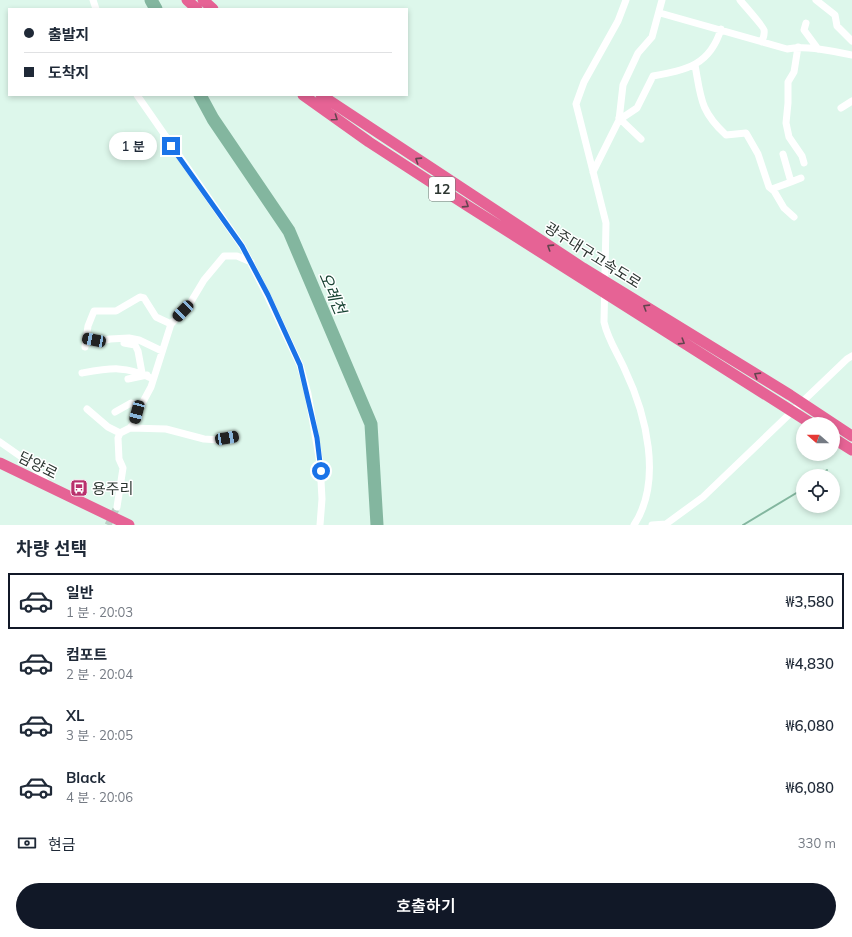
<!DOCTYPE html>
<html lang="ko">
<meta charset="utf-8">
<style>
:root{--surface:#fff;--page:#f6f6f7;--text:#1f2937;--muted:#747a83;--line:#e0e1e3;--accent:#111827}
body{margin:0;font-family:Mulish,"Noto Sans KR",sans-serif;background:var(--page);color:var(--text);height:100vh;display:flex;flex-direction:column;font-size:15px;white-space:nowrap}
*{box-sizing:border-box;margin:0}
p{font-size:13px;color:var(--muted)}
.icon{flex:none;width:22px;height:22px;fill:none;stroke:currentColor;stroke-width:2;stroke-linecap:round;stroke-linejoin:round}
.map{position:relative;height:525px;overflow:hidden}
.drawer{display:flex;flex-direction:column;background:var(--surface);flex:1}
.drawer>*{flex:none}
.banner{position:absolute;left:8px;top:8px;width:400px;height:88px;border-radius:0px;box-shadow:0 2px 6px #0003;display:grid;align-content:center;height:88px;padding:0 16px;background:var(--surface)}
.needle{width:26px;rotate:290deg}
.buttons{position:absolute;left:796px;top:417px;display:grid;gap:8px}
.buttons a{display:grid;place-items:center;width:44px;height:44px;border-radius:50%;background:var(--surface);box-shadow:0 2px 6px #0003;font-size:20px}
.end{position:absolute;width:18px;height:18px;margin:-9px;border:5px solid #1a73e8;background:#fff;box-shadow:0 0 0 2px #fff}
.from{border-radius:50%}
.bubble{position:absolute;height:28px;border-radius:14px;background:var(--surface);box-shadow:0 2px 6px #0003;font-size:13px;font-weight:600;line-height:28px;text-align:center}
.car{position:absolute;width:12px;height:24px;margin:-12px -6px;border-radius:5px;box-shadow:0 0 3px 1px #0007;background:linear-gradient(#222 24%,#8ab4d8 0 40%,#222 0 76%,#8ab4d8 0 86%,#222 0)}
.banner b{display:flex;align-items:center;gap:14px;height:38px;font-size:15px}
.banner b+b{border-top:1px solid var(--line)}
.banner i{width:10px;height:10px;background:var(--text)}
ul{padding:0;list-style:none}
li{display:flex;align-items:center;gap:12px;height:56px;margin:0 8px 6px;padding:0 8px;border:2px solid transparent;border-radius:0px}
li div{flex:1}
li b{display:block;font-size:15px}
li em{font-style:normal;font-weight:600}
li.current{border-color:var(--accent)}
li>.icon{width:36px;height:36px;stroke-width:1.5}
h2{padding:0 16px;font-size:18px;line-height:48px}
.pay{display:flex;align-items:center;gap:10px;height:44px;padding:0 16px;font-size:15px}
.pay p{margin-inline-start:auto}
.button{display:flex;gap:8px;margin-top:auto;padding:8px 16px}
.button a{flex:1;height:46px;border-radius:24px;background:var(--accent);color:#fff;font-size:16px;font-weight:600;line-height:46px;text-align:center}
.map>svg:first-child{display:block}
</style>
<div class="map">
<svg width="852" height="525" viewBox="0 0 852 525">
<rect width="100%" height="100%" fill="#ddf7eb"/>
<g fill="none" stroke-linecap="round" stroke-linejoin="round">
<path stroke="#83b69f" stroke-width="2" d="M819 476 827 470
M743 525 803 489"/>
<path stroke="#83b69f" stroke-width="13" d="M151 0 156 9
M200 95 213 119 289 231 371 424 377 525"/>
<path stroke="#bad0c6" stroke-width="7" stroke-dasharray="7 3.5" stroke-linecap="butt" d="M108 525 117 507"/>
<path stroke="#fff" stroke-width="7" d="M93 0 96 9
M626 0 618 21 584 82 576 104 606 223 604 322C608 340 618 354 625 370 646 414 663 481 634 525
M740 0C744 5 764 27 764 30 765 34 763 38 762 42
M816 0 835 15 837 26 852 41
M660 13 787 49C808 45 831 51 852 55
M806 23 804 30 818 49
M798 47 794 72 788 82V103L786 123 789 137 802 156 804 163
M695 65C701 98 700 111 726 135L746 133 758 154 769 187 774 191 784 208 794 217
M137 95 242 246 267 295 300 365 308 394 320 463 322 499 320 525
M841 108 852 101
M619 118H622L637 108 653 76C687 70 710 65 721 29
M619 118 641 139
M593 172 619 120 623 85 638 53 652 37 662 0
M791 182 801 178
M772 189 791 182 783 154
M85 338 102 341 110 339 129 338 139 340 162 351
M124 343 135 345 138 351 142 373
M85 347 88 326 94 311H116L140 297 144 298 156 317 171 324
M82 373C110 368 126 365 153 379
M128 379 147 375
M87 409 108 427 120 433
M115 412 131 403 134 404 137 413
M130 428 166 429 204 439 219 440 236 437
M0 442 30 463 47 483
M117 507 123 468 119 459 118 438 120 433 130 428 134 423 137 413 151 387 171 324 189 305 204 280 224 256H237L251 262
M652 525 666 524 703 497 847 359 852 356"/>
<path stroke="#e66395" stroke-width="11" d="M187 0 197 9
M203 0 213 9
M303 95 369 142 466 205 812 424
M321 95 583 268 790 395 852 436
M833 438 852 450
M0 463 129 525"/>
</g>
<defs><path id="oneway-chevron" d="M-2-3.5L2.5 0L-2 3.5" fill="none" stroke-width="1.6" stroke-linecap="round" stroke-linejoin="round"/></defs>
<g stroke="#64444f">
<use href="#oneway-chevron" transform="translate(335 118) rotate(35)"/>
<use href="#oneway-chevron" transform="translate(418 160) rotate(-147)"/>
<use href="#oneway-chevron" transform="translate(466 205) rotate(33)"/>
<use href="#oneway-chevron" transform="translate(550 247) rotate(-147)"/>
<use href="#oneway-chevron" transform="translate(646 307) rotate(-148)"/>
<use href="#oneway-chevron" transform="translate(682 342) rotate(32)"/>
<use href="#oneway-chevron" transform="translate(757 375) rotate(-148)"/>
</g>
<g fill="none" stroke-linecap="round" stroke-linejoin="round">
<path stroke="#1a73e8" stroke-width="5" d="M171 146 242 246 268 295 300 365 317 438 321 471"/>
</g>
<defs>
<symbol id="bus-square" viewBox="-11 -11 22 22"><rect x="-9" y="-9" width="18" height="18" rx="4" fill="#b9306c" stroke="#fff"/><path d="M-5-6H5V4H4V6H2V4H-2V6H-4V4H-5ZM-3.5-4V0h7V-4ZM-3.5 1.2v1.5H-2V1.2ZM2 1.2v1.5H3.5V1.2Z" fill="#fff"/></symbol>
</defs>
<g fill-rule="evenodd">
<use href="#bus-square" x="69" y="478" width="20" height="20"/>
</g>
<g text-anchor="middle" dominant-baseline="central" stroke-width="3" stroke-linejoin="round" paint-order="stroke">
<rect fill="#fff" stroke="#6b726f" stroke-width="1" x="429" y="177" width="26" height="24" rx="3"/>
<g font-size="14" font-weight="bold" fill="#2c3631">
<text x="442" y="189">12</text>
</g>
<g font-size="15" fill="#2c3631" stroke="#fff">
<text transform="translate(593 255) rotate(32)">광주대구고속도로</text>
<text transform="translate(38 465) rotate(27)">담양로</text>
</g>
<g font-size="15" fill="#2c3631" stroke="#fff" text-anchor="start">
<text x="92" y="488">용주리</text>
</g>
<g font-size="16" font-style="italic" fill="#174232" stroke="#fff">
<text transform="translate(333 293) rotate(67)">오례천</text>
</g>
</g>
</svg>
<div class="buttons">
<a><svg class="needle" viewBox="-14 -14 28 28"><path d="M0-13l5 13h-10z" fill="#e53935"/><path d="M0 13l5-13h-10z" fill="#747a83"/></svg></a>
<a><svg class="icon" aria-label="locate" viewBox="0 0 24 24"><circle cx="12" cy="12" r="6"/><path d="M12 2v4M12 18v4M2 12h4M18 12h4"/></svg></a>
</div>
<i class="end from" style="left:321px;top:471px"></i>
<i class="end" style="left:171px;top:146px"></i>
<div class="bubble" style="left:109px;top:132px;width:48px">1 분</div>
<i class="car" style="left:183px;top:311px;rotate:224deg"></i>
<i class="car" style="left:94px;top:340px;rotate:281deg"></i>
<i class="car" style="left:137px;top:412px;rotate:195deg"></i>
<i class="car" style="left:227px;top:438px;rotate:80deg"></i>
<div class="banner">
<b><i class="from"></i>출발지</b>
<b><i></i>도착지</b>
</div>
</div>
<section class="drawer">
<h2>차량 선택</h2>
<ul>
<li class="current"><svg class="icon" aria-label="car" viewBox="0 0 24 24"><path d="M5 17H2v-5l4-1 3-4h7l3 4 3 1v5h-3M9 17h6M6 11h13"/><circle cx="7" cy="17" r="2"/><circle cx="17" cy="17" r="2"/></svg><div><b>일반</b><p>1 분 · 20:03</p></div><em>₩3,580</em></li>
<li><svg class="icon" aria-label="car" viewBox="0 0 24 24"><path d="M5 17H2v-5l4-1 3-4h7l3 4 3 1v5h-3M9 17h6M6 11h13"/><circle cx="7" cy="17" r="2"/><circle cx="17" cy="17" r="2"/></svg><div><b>컴포트</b><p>2 분 · 20:04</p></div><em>₩4,830</em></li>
<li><svg class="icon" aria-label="car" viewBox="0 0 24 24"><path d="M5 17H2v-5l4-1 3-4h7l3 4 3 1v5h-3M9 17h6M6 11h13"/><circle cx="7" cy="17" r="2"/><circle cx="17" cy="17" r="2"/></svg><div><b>XL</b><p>3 분 · 20:05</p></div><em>₩6,080</em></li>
<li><svg class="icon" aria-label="car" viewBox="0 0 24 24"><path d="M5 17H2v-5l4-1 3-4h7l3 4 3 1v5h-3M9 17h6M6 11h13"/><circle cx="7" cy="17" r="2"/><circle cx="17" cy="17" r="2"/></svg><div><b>Black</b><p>4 분 · 20:06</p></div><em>₩6,080</em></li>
</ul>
<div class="pay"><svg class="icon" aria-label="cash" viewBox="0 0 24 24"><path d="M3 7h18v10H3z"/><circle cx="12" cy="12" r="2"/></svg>현금<p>330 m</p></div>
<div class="button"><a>호출하기</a></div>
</section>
